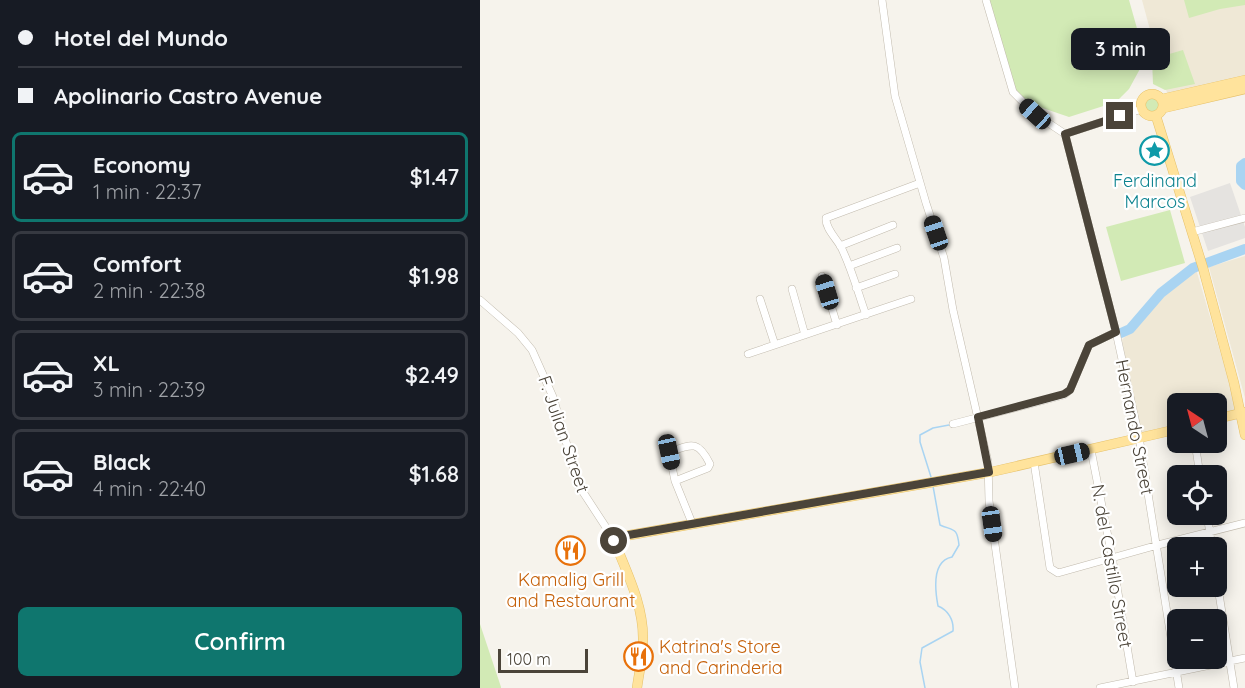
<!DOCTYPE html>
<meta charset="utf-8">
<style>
:root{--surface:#171b24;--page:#242831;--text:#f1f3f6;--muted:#9ea1a6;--line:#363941;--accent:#0f766e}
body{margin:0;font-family:Quicksand,sans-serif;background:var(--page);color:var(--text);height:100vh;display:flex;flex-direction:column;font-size:22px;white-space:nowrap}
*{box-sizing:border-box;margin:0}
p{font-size:20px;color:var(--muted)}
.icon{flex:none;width:33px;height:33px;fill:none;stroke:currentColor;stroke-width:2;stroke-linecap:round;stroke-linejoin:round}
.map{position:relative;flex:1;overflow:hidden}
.drawer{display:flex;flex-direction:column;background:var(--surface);width:480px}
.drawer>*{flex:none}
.hud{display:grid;align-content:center;height:132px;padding:0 18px;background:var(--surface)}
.needle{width:39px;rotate:324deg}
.fabs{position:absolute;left:687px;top:393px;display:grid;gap:12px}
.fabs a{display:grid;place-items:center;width:60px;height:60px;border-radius:9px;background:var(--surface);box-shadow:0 3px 15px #0003;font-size:30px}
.scale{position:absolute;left:18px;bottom:15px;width:90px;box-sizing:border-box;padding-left:6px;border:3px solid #4b4439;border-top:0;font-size:16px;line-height:21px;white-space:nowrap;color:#4b4439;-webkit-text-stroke:4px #fff;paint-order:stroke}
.end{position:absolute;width:27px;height:27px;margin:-14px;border:8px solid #4b4439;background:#fff;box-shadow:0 0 0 3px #fff}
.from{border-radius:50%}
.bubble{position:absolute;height:42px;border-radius:9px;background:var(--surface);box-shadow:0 3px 15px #0003;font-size:20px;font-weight:600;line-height:42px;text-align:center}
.car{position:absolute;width:18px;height:36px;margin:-18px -9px;border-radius:8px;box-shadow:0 0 4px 2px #0007;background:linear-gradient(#222 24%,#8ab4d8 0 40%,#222 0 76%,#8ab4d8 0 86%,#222 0)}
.hud b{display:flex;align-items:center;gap:21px;height:57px;font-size:22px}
.hud b+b{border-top:2px solid var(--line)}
.hud i{width:15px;height:15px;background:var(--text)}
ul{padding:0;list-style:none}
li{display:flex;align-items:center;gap:18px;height:90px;margin:0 12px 9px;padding:0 6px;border:3px solid var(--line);border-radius:9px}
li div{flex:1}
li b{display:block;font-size:22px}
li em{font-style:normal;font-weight:600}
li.selected{border-color:var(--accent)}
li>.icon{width:54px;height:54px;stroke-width:1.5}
.cta{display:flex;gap:12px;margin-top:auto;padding:12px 18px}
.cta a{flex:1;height:69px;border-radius:9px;background:var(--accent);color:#fff;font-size:24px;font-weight:600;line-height:69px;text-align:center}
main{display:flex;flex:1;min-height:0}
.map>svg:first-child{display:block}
</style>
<main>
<section class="drawer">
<div class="hud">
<b><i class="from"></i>Hotel del Mundo</b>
<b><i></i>Apolinario Castro Avenue</b>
</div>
<ul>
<li class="selected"><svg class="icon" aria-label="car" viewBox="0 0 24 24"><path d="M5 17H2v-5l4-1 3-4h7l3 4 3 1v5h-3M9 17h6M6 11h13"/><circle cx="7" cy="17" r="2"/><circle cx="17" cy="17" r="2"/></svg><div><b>Economy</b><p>1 min · 22:37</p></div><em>$1.47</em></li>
<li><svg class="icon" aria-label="car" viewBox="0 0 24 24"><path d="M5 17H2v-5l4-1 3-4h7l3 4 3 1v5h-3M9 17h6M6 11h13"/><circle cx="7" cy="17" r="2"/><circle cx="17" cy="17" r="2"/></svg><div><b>Comfort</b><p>2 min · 22:38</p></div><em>$1.98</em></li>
<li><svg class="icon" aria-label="car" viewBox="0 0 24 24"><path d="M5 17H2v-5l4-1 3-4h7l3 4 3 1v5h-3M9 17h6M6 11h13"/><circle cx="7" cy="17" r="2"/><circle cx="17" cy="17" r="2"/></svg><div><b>XL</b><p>3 min · 22:39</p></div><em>$2.49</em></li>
<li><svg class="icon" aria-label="car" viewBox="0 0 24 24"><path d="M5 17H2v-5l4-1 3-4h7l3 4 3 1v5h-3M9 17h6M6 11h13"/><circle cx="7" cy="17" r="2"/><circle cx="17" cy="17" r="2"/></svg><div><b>Black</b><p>4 min · 22:40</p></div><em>$1.68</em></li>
</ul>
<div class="cta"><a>Confirm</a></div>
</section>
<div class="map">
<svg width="765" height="688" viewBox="0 0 765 688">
<rect width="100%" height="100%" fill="#f6f3ec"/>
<path fill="#efe8d6" d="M662 0H765V76L687 93Z
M765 256V398L729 267Z
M716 269 757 409 737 415 736 404H698L697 426 661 436 642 340 698 280Z"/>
<path fill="#d2eab5" d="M507 0H649L660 39 661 67 649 89 636 102 589 117 545 102 536 91Z
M704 0H765V5L740 9 709 18Z
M703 50 715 84 685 90 673 84 672 59Z
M663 105a9 9 0 1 1 18 0a9 9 0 1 1-18 0Z
M690 210 705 263 641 281 626 227Z
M0 624 21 687V688H0Z"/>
<path fill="#e5e3e0" d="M750 183 765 227V238L728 251 710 197Z"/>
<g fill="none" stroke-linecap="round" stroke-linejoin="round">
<path stroke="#a9d4f2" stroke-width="1.5" d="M451 477 440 442V435L453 428 469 425
M445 688 440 662 442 648 473 631C474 620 468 610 458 606 455 590 452 561 472 557L479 545C477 527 474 531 460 525L453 486"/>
<path stroke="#a9d4f2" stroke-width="10" d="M765 163 761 166V181L765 185
M641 333 650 329 681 293 713 268 765 249"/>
<defs>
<path id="minor" d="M402 0 415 96 446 203 464 258 473 310 508 462 509 501 535 688
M506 0 533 92 555 114 585 134
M585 134 636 332 659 437 699 688
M585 134 662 109
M712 232 765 218
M360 246 413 225
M369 266 417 248
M342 276 357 325
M376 288 415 274
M312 289 325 335
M280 299 295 345
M0 300 38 333 52 350 73 397 99 486 133 538
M386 315C378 293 372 269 361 247 356 238 345 228 346 218L440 183
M268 354 431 299
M473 424 584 395 590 390 609 345 636 332
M715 442 720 476
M611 450 632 557 653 682
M554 462 570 568 578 573 678 545 765 523
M195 481 228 468 230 464C218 440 212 444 189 452L195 481 212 523
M727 514 732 548
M736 575 754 688
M620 688 765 658"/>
<path id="major" d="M661 105a11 11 0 1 1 22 0a11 11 0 1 1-22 0Z
M682 99 765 80
M684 108 765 89
M676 116 723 268 754 383 765 435
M736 419 765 412
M157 688C159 672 163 657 163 641 164 605 146 571 133 538L511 472 698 429"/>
</defs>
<use href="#minor" stroke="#c2bbae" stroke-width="8"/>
<use href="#major" stroke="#e6c16a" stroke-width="10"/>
<use href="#minor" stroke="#fff" stroke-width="7"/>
<use href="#major" stroke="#ffe39c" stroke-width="9"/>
</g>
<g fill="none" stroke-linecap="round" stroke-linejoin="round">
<path stroke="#4b4439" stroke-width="8" d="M134 541 133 538 137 537 509 472 498 417 584 394 590 390 609 345 636 332 585 134 640 116"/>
</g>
<defs>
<symbol id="sight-ring" viewBox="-11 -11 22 22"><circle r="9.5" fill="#fff" stroke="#0f9aa8" stroke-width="1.5"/><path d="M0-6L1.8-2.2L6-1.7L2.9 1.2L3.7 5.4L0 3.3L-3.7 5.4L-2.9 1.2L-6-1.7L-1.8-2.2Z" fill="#0f9aa8"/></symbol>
<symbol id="restaurant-ring" viewBox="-11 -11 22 22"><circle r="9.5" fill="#fff" stroke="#e8710a" stroke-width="1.5"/><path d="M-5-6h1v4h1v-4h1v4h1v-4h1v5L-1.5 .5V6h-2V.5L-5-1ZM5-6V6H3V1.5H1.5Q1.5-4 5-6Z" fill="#e8710a"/></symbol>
</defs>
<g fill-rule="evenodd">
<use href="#sight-ring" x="658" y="134" width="33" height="33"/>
<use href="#restaurant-ring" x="74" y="534" width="33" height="33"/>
<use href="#restaurant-ring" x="142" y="640" width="33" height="33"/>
</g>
<g text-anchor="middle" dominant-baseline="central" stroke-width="4.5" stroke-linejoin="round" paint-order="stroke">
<g font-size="18" fill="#0d838f" stroke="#fff">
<text x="675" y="180">Ferdinand<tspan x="675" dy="21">Marcos</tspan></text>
</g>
<g font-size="18" fill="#4b4439" stroke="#fff">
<text transform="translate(655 427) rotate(79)">Hernando Street</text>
<text transform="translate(84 434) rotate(71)">F. Julian Street</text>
<text transform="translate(632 566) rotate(80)">N. del Castillo Street</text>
</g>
<g font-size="18" fill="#c56008" stroke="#fff">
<text x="91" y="579">Kamalig Grill<tspan x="91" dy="21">and Restaurant</tspan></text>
<text x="179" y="646" text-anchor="start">Katrina's Store<tspan x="179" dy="21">and Carinderia</tspan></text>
</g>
</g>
</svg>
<div class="fabs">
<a><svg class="needle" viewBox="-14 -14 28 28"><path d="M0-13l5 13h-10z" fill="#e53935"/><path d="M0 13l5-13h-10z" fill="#9ea1a6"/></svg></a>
<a><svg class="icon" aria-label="locate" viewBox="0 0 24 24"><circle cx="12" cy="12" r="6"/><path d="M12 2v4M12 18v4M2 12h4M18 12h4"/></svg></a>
<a>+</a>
<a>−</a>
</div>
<div class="scale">100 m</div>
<i class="end from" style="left:134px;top:541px"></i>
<i class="end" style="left:640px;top:116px"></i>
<div class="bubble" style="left:591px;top:28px;width:99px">3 min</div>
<i class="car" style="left:555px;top:114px;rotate:312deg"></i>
<i class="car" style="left:456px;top:233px;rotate:341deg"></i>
<i class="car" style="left:347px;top:292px;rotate:343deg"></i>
<i class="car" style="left:189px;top:452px;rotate:168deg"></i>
<i class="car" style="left:592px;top:454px;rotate:77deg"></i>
<i class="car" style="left:512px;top:524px;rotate:172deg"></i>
</div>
</main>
